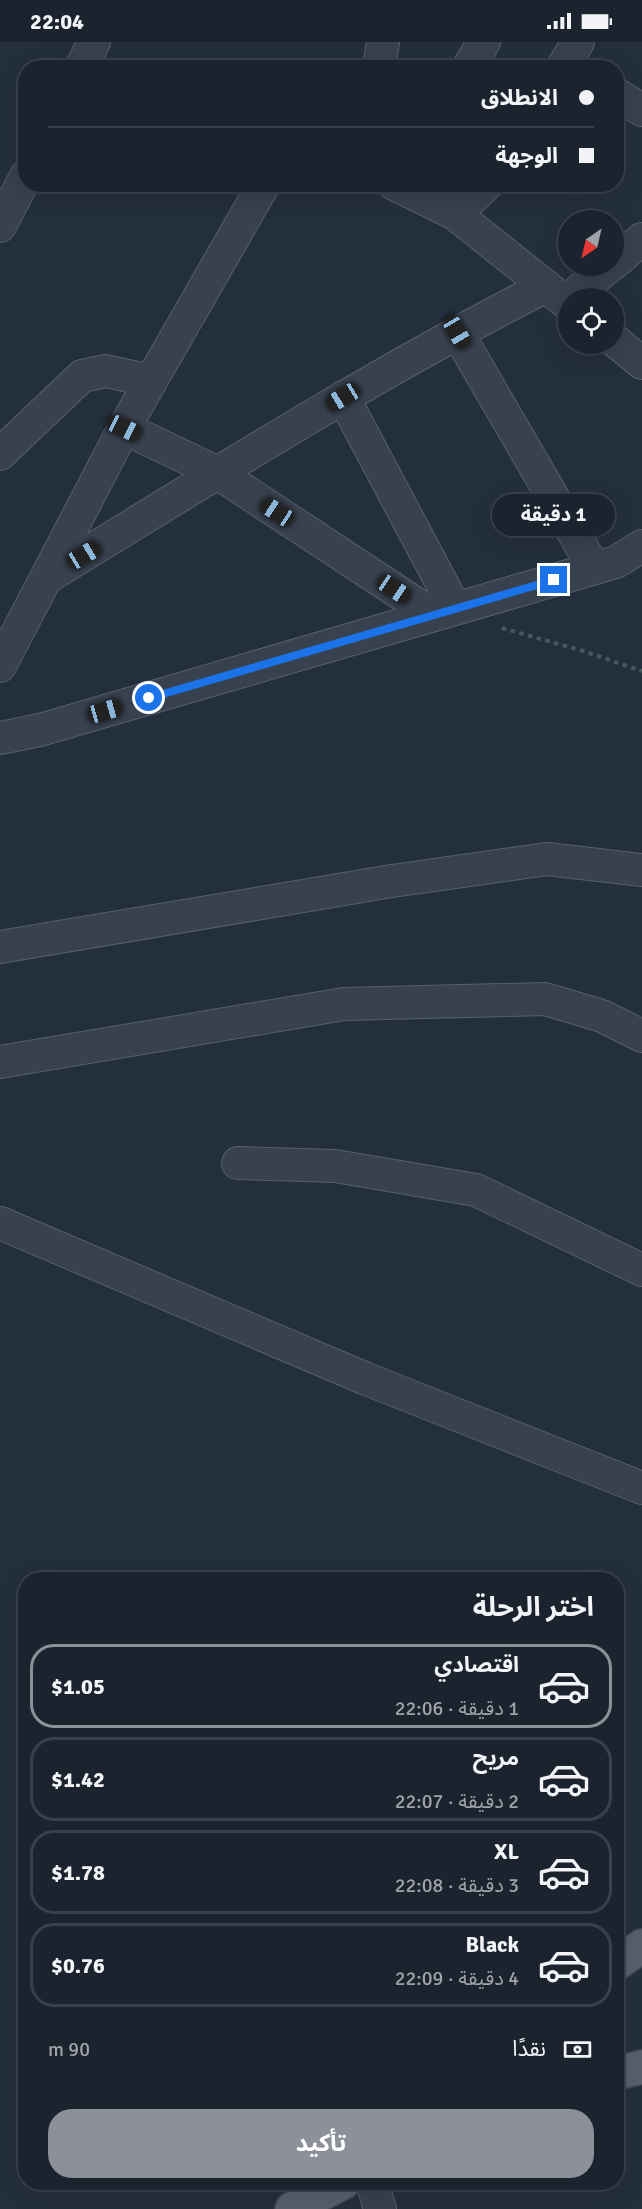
<!DOCTYPE html>
<html lang="ar">
<meta charset="utf-8">
<style>
:root{--surface:#1b232e;--page:#282f3a;--text:#f1f3f6;--muted:#a0a4aa;--line:#39404a;--accent:#8c9099}
body{margin:0;font-family:Signika,"Noto Sans Arabic",sans-serif;background:var(--page);color:var(--text);direction:rtl;height:100vh;display:flex;flex-direction:column;font-size:22px;white-space:nowrap}
*{box-sizing:border-box;margin:0}
p{font-size:20px;color:var(--muted)}
.icon{flex:none;width:33px;height:33px;fill:none;stroke:currentColor;stroke-width:2;stroke-linecap:round;stroke-linejoin:round}
.map{position:relative;flex:1;overflow:hidden;direction:ltr}
.side{position:absolute;left:18px;top:1530px;width:606px;height:618px;display:flex;flex-direction:column;background:var(--surface);border-radius:24px;box-shadow:0 6px 24px #0002,0 0 0 2px var(--line);direction:rtl}
.side>*{flex:none}
.top-card{position:absolute;left:18px;top:18px;width:606px;height:132px;border-radius:24px;box-shadow:0 6px 24px #0002,0 0 0 2px var(--line);direction:rtl;display:grid;align-content:center;height:132px;padding:0 30px;background:var(--surface)}
.needle{width:39px;rotate:214deg}
.tools{position:absolute;left:558px;top:168px;display:grid;gap:12px}
.tools a{display:grid;place-items:center;width:66px;height:66px;border-radius:50%;background:var(--surface);box-shadow:0 6px 24px #0002,0 0 0 2px var(--line);font-size:30px}
.end{position:absolute;width:27px;height:27px;margin:-14px;border:8px solid #1a73e8;background:#fff;box-shadow:0 0 0 3px #fff}
.from{border-radius:50%}
.bubble{position:absolute;height:42px;border-radius:21px;background:var(--surface);box-shadow:0 6px 24px #0002,0 0 0 2px var(--line);font-size:20px;font-weight:700;line-height:42px;text-align:center;direction:rtl}
.car{position:absolute;width:18px;height:36px;margin:-18px -9px;border-radius:8px;box-shadow:0 0 4px 2px #0007;background:linear-gradient(#222 24%,#8ab4d8 0 40%,#222 0 76%,#8ab4d8 0 86%,#222 0)}
.top-card b{display:flex;align-items:center;gap:21px;height:57px;font-size:22px}
.top-card b+b{border-top:2px solid var(--line)}
.top-card i{width:15px;height:15px;background:var(--text)}
ul{padding:0;list-style:none}
li{display:flex;align-items:center;gap:18px;height:84px;margin:0 12px 9px;padding:0 18px;border:3px solid var(--line);border-radius:24px}
li div{flex:1}
li b{display:block;font-size:22px}
li em{font-style:normal;font-weight:700}
li.on{border-color:var(--accent)}
li>.icon{width:54px;height:54px;stroke-width:1.5}
h2{padding:0 30px;font-size:27px;line-height:72px}
.pay{display:flex;align-items:center;gap:15px;height:66px;padding:0 30px;font-size:22px}
.pay p{margin-inline-start:auto}
.primary-button{display:flex;gap:12px;margin-top:auto;padding:12px 30px}
.primary-button a{flex:1;height:69px;border-radius:24px;background:var(--accent);color:#fff;font-size:24px;font-weight:700;line-height:69px;text-align:center}
.status{display:flex;justify-content:space-between;align-items:center;height:42px;padding:0 30px;background:var(--surface);direction:ltr}
.status svg{height:16px;fill:currentColor}
.map>svg:first-child{display:block}
</style>
<div class="status"><b>22:04</b><svg viewBox="0 0 49 12"><path d="M0 12V9h3v3zM5 12V6h3v6zM10 12V3h3v9zM15 12V0h3v12zM26 1h20v11H26zM47 4h2v5h-2z"/></svg></div>
<div class="map">
<svg width="642" height="2167" viewBox="0 0 642 2167">
<rect width="100%" height="100%" fill="#242f3e"/>
<g fill="none" stroke-linecap="round" stroke-linejoin="round">
<defs>
<path id="street" d="M81 26 94 0
M379 26 383 0
M468 26 484 0
M562 26 578 0
M616 52 642 68
M394 142 455 172 487 142
M455 172 568 262
M0 184 26 134
M614 221 642 197
M570 256 610 224
M457 290 594 526
M614 298 642 321
M343 355 455 566
M124 386 218 431 433 573
M0 412 82 334 106 329 151 339
M46 536C211 435 374 332 546 244
M0 624 124 386 264 142
M0 696 40 688 616 520 642 504
M0 905 392 839 547 817 642 828
M0 1020 344 962 545 957 602 974 642 994
M238 1121 335 1124 476 1148 642 1228
M0 1181 364 1336 642 1446
M372 2140 380 2167"/>
<path id="primary" d="M616 1922 642 1904
M616 2031 642 2025
M292 2167 344 2140"/>
</defs>
<use href="#street" stroke="#565f6c" stroke-width="34"/>
<use href="#primary" stroke="#414a57" stroke-width="36"/>
<path stroke="#44595c" stroke-width="4" stroke-dasharray="4.5 4.5" stroke-linecap="butt" d="M502 586 583 609 642 629"/>
<use href="#street" stroke="#38414e" stroke-width="32"/>
<use href="#primary" stroke="#56606e" stroke-width="33"/>
</g>
<g fill="none" stroke-linecap="round" stroke-linejoin="round">
<path stroke="#1a73e8" stroke-width="8" d="M149 656 554 538"/>
</g>
</svg>
<div class="tools">
<a><svg class="needle" viewBox="-14 -14 28 28"><path d="M0-13l5 13h-10z" fill="#e53935"/><path d="M0 13l5-13h-10z" fill="#a0a4aa"/></svg></a>
<a><svg class="icon" aria-label="locate" viewBox="0 0 24 24"><circle cx="12" cy="12" r="6"/><path d="M12 2v4M12 18v4M2 12h4M18 12h4"/></svg></a>
</div>
<i class="end from" style="left:149px;top:656px"></i>
<i class="end" style="left:554px;top:538px"></i>
<div class="bubble" style="left:492px;top:452px;width:123px">1 دقيقة</div>
<i class="car" style="left:457px;top:290px;rotate:150deg"></i>
<i class="car" style="left:343px;top:355px;rotate:239deg"></i>
<i class="car" style="left:124px;top:386px;rotate:116deg"></i>
<i class="car" style="left:277px;top:470px;rotate:303deg"></i>
<i class="car" style="left:84px;top:513px;rotate:59deg"></i>
<i class="car" style="left:394px;top:547px;rotate:124deg"></i>
<i class="car" style="left:105px;top:669px;rotate:74deg"></i>
<div class="top-card">
<b><i class="from"></i>الانطلاق</b>
<b><i></i>الوجهة</b>
</div>
<section class="side">
<h2>اختر الرحلة</h2>
<ul>
<li class="on"><svg class="icon" aria-label="car" viewBox="0 0 24 24"><path d="M5 17H2v-5l4-1 3-4h7l3 4 3 1v5h-3M9 17h6M6 11h13"/><circle cx="7" cy="17" r="2"/><circle cx="17" cy="17" r="2"/></svg><div><b>اقتصادي</b><p>1 دقيقة · 22:06</p></div><em>$1.05</em></li>
<li><svg class="icon" aria-label="car" viewBox="0 0 24 24"><path d="M5 17H2v-5l4-1 3-4h7l3 4 3 1v5h-3M9 17h6M6 11h13"/><circle cx="7" cy="17" r="2"/><circle cx="17" cy="17" r="2"/></svg><div><b>مريح</b><p>2 دقيقة · 22:07</p></div><em>$1.42</em></li>
<li><svg class="icon" aria-label="car" viewBox="0 0 24 24"><path d="M5 17H2v-5l4-1 3-4h7l3 4 3 1v5h-3M9 17h6M6 11h13"/><circle cx="7" cy="17" r="2"/><circle cx="17" cy="17" r="2"/></svg><div><b>XL</b><p>3 دقيقة · 22:08</p></div><em>$1.78</em></li>
<li><svg class="icon" aria-label="car" viewBox="0 0 24 24"><path d="M5 17H2v-5l4-1 3-4h7l3 4 3 1v5h-3M9 17h6M6 11h13"/><circle cx="7" cy="17" r="2"/><circle cx="17" cy="17" r="2"/></svg><div><b>Black</b><p>4 دقيقة · 22:09</p></div><em>$0.76</em></li>
</ul>
<div class="pay"><svg class="icon" aria-label="cash" viewBox="0 0 24 24"><path d="M3 7h18v10H3z"/><circle cx="12" cy="12" r="2"/></svg>نقدًا<p>90 m</p></div>
<div class="primary-button"><a>تأكيد</a></div>
</section>
</div>
